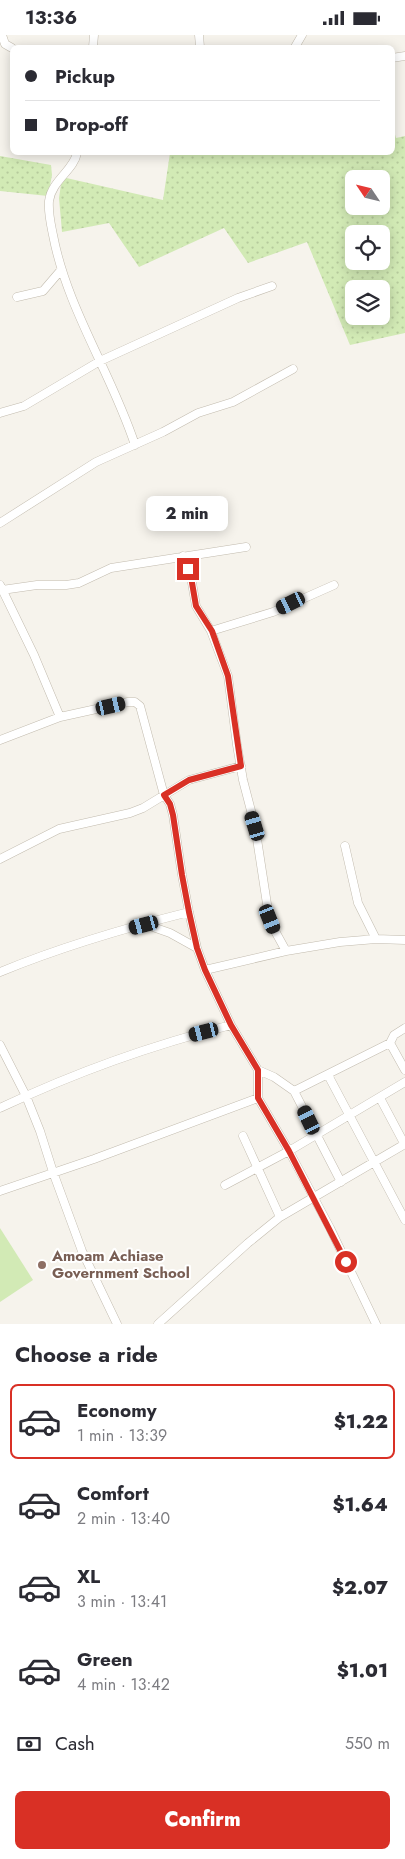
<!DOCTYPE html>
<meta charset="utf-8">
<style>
:root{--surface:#fff;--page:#f2f2f3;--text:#2b2b33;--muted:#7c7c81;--line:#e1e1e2;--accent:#d93025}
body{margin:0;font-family:Jost,sans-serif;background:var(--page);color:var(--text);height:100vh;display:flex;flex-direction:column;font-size:19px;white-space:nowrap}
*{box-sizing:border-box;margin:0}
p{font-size:16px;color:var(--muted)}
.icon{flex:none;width:28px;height:28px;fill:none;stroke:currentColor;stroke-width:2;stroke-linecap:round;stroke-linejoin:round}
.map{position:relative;height:1289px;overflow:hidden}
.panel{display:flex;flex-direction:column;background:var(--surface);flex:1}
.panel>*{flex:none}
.top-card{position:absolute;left:10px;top:10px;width:385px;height:110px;border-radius:8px;box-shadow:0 2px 12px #0003;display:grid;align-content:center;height:110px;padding:0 15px;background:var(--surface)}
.needle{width:32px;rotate:305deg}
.tools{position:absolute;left:345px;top:135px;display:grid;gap:10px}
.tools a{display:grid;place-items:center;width:45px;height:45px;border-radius:8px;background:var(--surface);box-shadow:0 2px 12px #0003;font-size:25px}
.end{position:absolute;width:22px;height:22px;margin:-11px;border:6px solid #d93025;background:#fff;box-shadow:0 0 0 2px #fff}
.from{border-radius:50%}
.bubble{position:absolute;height:35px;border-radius:8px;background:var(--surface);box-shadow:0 2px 12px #0003;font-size:16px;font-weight:800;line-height:35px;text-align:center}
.car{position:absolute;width:15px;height:30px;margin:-15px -8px;border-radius:6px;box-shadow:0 0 4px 1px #0007;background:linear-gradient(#222 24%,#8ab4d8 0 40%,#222 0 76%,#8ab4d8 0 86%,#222 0)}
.top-card b{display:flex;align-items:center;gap:18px;height:48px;font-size:19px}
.top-card b+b{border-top:1px solid var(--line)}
.top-card i{width:12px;height:12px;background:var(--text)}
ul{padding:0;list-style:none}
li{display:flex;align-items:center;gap:15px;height:75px;margin:0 10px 8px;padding:0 5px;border:2px solid transparent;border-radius:8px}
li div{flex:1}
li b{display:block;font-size:19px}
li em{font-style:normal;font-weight:800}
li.current{border-color:var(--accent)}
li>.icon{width:45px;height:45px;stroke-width:1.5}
h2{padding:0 15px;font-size:22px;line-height:60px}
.pay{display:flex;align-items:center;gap:12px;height:55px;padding:0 15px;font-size:19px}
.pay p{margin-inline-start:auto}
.cta{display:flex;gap:10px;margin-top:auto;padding:10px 15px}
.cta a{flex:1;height:58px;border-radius:8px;background:var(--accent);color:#fff;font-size:20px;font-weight:800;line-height:58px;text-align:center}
.status{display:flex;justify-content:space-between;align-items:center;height:35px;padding:0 25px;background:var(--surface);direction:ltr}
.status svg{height:14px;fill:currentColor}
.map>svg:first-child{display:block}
</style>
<div class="status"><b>13:36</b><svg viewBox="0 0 49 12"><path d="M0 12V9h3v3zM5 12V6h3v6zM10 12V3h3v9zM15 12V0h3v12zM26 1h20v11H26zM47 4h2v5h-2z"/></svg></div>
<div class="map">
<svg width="405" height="1289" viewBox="0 0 405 1289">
<defs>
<pattern id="grass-dots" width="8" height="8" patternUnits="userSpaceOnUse" patternTransform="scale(1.25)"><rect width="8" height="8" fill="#d2eab5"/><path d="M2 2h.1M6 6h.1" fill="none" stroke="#b6ca9c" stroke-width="1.8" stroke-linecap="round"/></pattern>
</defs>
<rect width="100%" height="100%" fill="#f6f3ec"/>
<path fill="url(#grass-dots)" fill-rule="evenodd" d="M393 92 396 103 405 101V298L350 310 307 207 248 228 224 193 139 232 109 188 62 197 59 163 62 142 163 165 170 118H205L229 120V118H392ZM354 144H381V171H354ZM354 199H381V226H354ZM354 254H381V281H354Z
M0 121 51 130 52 140 48 161 0 156Z"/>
<path fill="#d2eab5" d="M0 1193 33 1245 0 1267Z"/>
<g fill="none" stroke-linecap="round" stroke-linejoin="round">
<defs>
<path id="street" d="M2 0 5 9 12 13
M199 0 200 12
M93 12 94 0
M295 12 302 0
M392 23 405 21
M77 118C74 135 52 145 49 166 48 178 51 190 53 200 67 274 112 339 135 410
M17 262 43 256 61 235
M0 378 24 371 100 326 238 263 272 251
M0 488 96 427 163 397 198 378 233 367 293 334
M183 521 191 542 196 571 211 596 228 641 237 710 243 745 255 791 267 869 275 896 286 916
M0 550 34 620 60 682
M2 555 37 550H66L79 548 111 533 246 512
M211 596 273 577 334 550
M0 705 60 682 128 667H135L140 671 164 760 170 769 173 780 182 840 189 877 197 913 205 935 231 990 258 1035V1063L289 1116 330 1193 376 1289
M345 811 358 868 376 904
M0 824 59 794 130 778 143 773 189 745 241 731
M147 890 170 898 197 913
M205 935 286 916 340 907 376 904 405 905
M0 937C61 912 125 893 189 877
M390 1008 405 1035
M0 1010 26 1061 40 1096 53 1137 82 1216 117 1289
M258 1035 274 1042 294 1056 390 1008 394 1000 405 993
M328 1040 405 1185
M294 1056 341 1147
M380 1063 405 1110
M0 1073C74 1038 152 1010 231 990
M243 1101 280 1182
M225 1150 289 1116 405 1047
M0 1156 94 1124 258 1063
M158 1289 248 1208 280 1182 405 1109"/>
</defs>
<use href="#street" stroke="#c2bbae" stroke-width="9"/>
<use href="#street" stroke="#fff" stroke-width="8"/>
</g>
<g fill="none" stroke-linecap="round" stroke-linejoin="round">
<path stroke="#d93025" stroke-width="6" d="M188 534 191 542 196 571 212 596 228 641 241 731 189 745 164 760 170 769 173 780 182 840 189 877 197 913 205 935 231 990 258 1035V1063L289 1116 346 1227"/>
</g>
<circle fill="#8d6e63" stroke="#fff" stroke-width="2" cx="42" cy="1230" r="5"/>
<g text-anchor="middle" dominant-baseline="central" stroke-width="4" stroke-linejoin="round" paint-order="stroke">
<g font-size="15" font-weight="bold" fill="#785e54" stroke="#fff" text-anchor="start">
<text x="52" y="1221">Amoam Achiase<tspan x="52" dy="17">Government School</tspan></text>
</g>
</g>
</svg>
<div class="tools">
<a><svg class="needle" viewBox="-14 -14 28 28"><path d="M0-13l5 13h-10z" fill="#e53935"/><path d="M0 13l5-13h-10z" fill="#7c7c81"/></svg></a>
<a><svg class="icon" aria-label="locate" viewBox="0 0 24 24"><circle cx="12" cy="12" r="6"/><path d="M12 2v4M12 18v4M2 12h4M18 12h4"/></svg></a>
<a><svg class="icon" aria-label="layers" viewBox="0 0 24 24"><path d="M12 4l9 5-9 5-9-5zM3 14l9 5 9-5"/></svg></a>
</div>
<i class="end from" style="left:346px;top:1227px"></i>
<i class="end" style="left:188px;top:534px"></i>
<div class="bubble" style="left:146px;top:461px;width:82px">2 min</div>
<i class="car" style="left:291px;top:568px;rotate:244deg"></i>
<i class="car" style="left:111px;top:671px;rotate:77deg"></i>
<i class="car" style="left:255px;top:791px;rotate:343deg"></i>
<i class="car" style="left:270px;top:884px;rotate:158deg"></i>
<i class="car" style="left:144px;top:890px;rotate:255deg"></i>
<i class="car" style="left:204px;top:997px;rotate:256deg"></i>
<i class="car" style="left:309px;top:1085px;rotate:334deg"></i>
<div class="top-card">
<b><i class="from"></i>Pickup</b>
<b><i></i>Drop-off</b>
</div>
</div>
<section class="panel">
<h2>Choose a ride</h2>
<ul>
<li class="current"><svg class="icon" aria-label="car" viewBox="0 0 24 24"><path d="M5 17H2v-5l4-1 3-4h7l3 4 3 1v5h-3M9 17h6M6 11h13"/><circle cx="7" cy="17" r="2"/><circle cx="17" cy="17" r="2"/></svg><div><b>Economy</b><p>1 min · 13:39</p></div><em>$1.22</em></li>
<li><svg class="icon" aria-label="car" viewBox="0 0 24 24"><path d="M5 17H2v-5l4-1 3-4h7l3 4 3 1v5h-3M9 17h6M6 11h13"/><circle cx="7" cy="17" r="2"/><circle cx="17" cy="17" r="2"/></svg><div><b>Comfort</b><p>2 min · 13:40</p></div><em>$1.64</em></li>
<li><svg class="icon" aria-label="car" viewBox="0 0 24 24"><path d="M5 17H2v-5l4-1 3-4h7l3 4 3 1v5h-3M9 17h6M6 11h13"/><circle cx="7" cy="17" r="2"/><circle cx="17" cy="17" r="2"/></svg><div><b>XL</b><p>3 min · 13:41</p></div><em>$2.07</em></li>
<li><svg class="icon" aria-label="car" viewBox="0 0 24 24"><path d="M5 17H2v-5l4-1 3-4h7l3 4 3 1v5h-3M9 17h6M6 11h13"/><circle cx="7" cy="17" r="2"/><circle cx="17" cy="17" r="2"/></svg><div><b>Green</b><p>4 min · 13:42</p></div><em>$1.01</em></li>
</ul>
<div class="pay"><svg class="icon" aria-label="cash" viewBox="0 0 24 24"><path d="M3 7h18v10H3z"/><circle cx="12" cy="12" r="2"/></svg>Cash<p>550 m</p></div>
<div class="cta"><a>Confirm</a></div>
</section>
